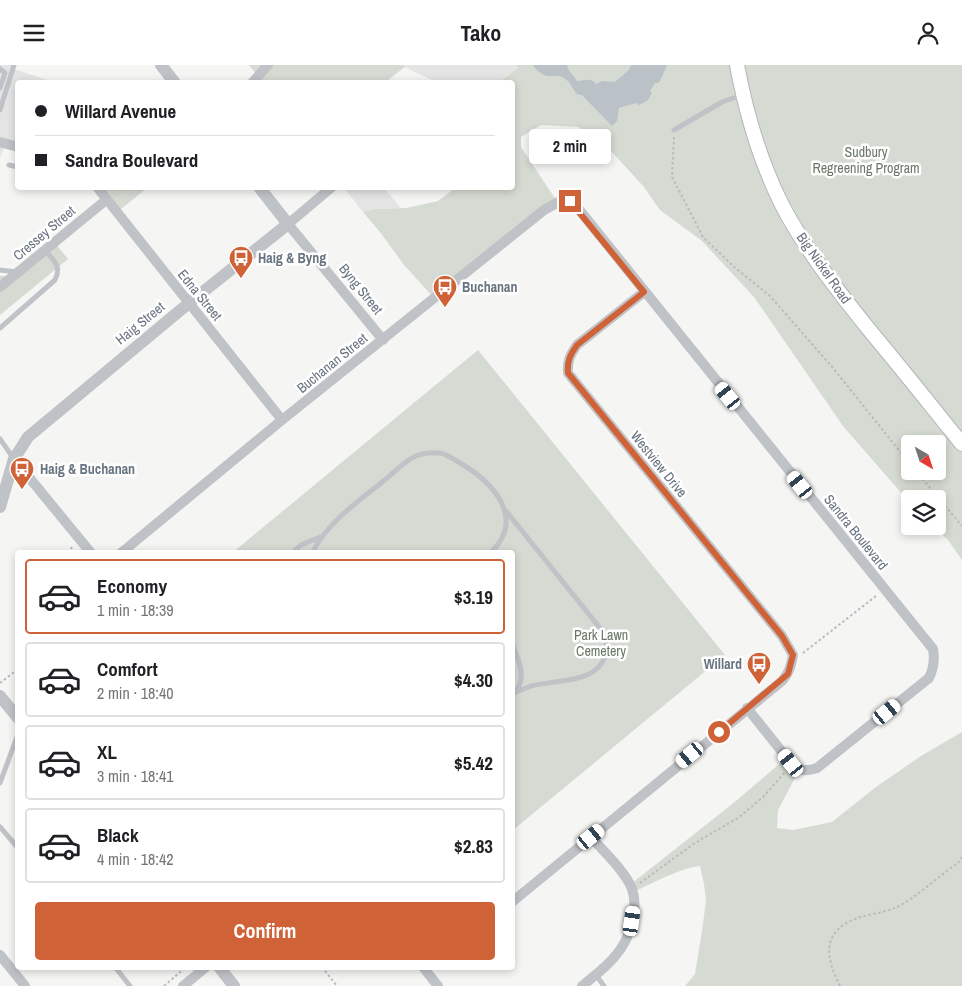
<!DOCTYPE html>
<meta charset="utf-8">
<style>
:root{--surface:#fff;--page:#f2f2f2;--text:#202124;--muted:#757577;--line:#e0e0e0;--accent:#d06238}
body{margin:0;font-family:"Archivo Narrow",sans-serif;background:var(--page);color:var(--text);height:100vh;display:flex;flex-direction:column;font-size:19px;white-space:nowrap}
*{box-sizing:border-box;margin:0}
p{font-size:16px;color:var(--muted)}
.icon{flex:none;width:28px;height:28px;fill:none;stroke:currentColor;stroke-width:2;stroke-linecap:round;stroke-linejoin:round}
.map{position:relative;flex:1;overflow:hidden}
.panel{position:absolute;left:15px;top:485px;width:500px;height:420px;display:flex;flex-direction:column;background:var(--surface);border-radius:5px;box-shadow:0 2px 8px #0003}
.panel>*{flex:none}
.hud{position:absolute;left:15px;top:15px;width:500px;height:110px;border-radius:5px;box-shadow:0 2px 8px #0003;display:grid;align-content:center;height:110px;padding:0 20px;background:var(--surface)}
.needle{width:32px;rotate:141deg}
.buttons{position:absolute;left:901px;top:370px;display:grid;gap:10px}
.buttons a{display:grid;place-items:center;width:45px;height:45px;border-radius:5px;background:var(--surface);box-shadow:0 2px 8px #0003;font-size:25px}
.end{position:absolute;width:22px;height:22px;margin:-11px;border:6px solid #d06238;background:#fff;box-shadow:0 0 0 2px #fff}
.from{border-radius:50%}
.bubble{position:absolute;height:35px;border-radius:5px;background:var(--surface);box-shadow:0 2px 8px #0003;font-size:16px;font-weight:700;line-height:35px;text-align:center}
.car{position:absolute;width:15px;height:30px;margin:-15px -8px;border-radius:6px;box-shadow:0 0 4px 1px #0007;background:linear-gradient(#fff 24%,#345 0 40%,#fff 0 76%,#345 0 86%,#fff 0)}
.hud b{display:flex;align-items:center;gap:18px;height:48px;font-size:19px}
.hud b+b{border-top:1px solid var(--line)}
.hud i{width:12px;height:12px;background:var(--text)}
ul{padding:9px 0 0;list-style:none}
li{display:flex;align-items:center;gap:15px;height:75px;margin:0 10px 8px;padding:0 10px;border:2px solid var(--line);border-radius:5px}
li div{flex:1}
li b{display:block;font-size:19px}
li em{font-style:normal;font-weight:700}
li.on{border-color:var(--accent)}
li>.icon{width:45px;height:45px;stroke-width:1.5}
.action{display:flex;gap:10px;margin-top:auto;padding:10px 20px}
.action a{flex:1;height:58px;border-radius:5px;background:var(--accent);color:#fff;font-size:20px;font-weight:700;line-height:58px;text-align:center}
header{display:flex;justify-content:space-between;align-items:center;height:65px;padding:0 20px;background:var(--surface);font-size:22px;font-weight:700}
.map>svg:first-child{display:block}
</style>
<header><svg class="icon" aria-label="menu" viewBox="0 0 24 24"><path d="M4 6h16M4 12h16M4 18h16"/></svg>Tako<svg class="icon" aria-label="person" viewBox="0 0 24 24"><circle cx="12" cy="8" r="4"/><path d="M4 21q1-7 8-7t8 7"/></svg></header>
<div class="map">
<svg width="962" height="921" viewBox="0 0 962 921">
<rect width="100%" height="100%" fill="#f5f5f3"/>
<path fill="#e3e4e3" d="M0 0H15L14 4 53 17 18 18 17 83 5 80 0 93Z
M403 0H516L518 3 499 17 438 18 405 2Z
M344 123H384L401 143 376 144 363 147Z"/>
<path fill="#d5dad2" fill-rule="evenodd" d="M249 0H403L405 2 389 14 388 17 263 18Z
M516 0H962V495L948 475 934 461H938V434H910V438L843 361 754 232 702 176 660 145 644 122 599 73 578 62 541 60 521 72V82L558 138 435 234 404 200 380 167 363 147 376 144 407 143 438 136 455 123 512 122V18L499 17 518 3ZM910 379H938V406H910Z
M99 122 147 123 116 148Z
M54 177 68 194 0 250V211H13Z
M478 285 725 590 513 765 512 488H232Z
M962 667V921H685L695 909 702 866 706 836 704 819 700 801C677 804 654 818 633 827L631 819 736 736 785 694 798 707 778 745 777 763 793 765 832 757 876 722 921 691Z"/>
<path fill="#bac2c8" d="M533 0H567L568 4 577 16C585 16 590 12 596 19L602 16 615 17 629 5 631 0H667L660 16 658 18H655L650 26 652 28 648 35 639 40 636 38 619 43 617 56 612 61 582 30 577 29C572 24 571 17 564 13 552 6 547 19 533 0Z"/>
<g fill="none" stroke-linecap="round" stroke-linejoin="round">
<defs>
<path id="secondary" d="M737 0C746 48 760 96 782 140 806 186 839 227 871 267 902 304 932 342 962 379"/>
</defs>
<use href="#secondary" stroke="#b2b6ba" stroke-width="16"/>
<path stroke="#b9bbbe" stroke-width="2" stroke-dasharray="2.5 2.5" stroke-linecap="butt" d="M674 72 672 112 703 172 733 201 770 231 833 303 910 399
M916 406 962 461
M68 488 72 482
M803 588 876 531
M0 618 18 604
M640 818 695 778 738 753 763 732 786 706
M322 902 337 921
M164 921 186 902
M840 921C824 889 822 865 860 852 872 849 886 847 897 842 917 832 940 810 959 797L962 792"/>
<path stroke="#bfc2c6" stroke-width="5" d="M0 4 5 8 0 23
M0 45 14 0
M674 65 722 37 742 30
M9 100 18 102
M0 205 17 207
M0 263 55 215C62 201 54 196 45 185
M0 374 14 394
M506 446 604 568C608 582 607 597 594 606 582 616 546 617 531 621 526 623 521 625 516 627
M292 488 301 480 320 472
M312 488C327 458 356 438 381 418 391 410 400 401 410 394 418 389 430 387 440 388 447 389 454 395 460 398 493 417 527 454 490 488
M512 578C519 595 529 616 512 630
M0 718 18 669
M0 762 18 783
M115 902 130 921
M596 910 604 921"/>
<path stroke="#bfc2c6" stroke-width="10" d="M252 18 268 0
M0 77 18 82
M97 122 282 355
M332 122 288 159 383 275
M0 222 106 135
M14 394 91 488
M121 488 282 355 544 145 564 134 570 136 577 142 933 584C935 595 934 603 929 613L817 703C805 707 800 706 791 698L747 643
M512 837 782 616C789 608 791 601 793 590L782 571 568 308C567 296 570 290 577 280L644 227
M0 890 25 921
M423 902 438 921
M183 921 206 902
M582 921C594 911 607 902 616 890 630 874 639 844 632 824 626 807 603 786 591 772"/>
<path stroke="#bfc2c6" stroke-width="12" d="M161 0 175 18
M0 442 14 394 28 372 189 238 288 159 259 122
M0 631 18 653
M219 902 234 921"/>
<use href="#secondary" stroke="#fff" stroke-width="14"/>
</g>
<g fill="none" stroke-linecap="round" stroke-linejoin="round">
<path stroke="#d06238" stroke-width="6" d="M570 136 644 227 577 280C570 290 567 296 568 308L782 571 793 590 788 609 719 667"/>
</g>
<defs>
<symbol id="bus-pin" viewBox="-11 -11 22 30"><path d="M0 17L-7.5 6A9.5 9.5 0 1 1 7.5 6Z" fill="#d06238" stroke="#fff"/><path d="M-5-6H5V4H4V6H2V4H-2V6H-4V4H-5ZM-3.5-4V0h7V-4ZM-3.5 1.2v1.5H-2V1.2ZM2 1.2v1.5H3.5V1.2Z" fill="#fff"/></symbol>
</defs>
<g fill-rule="evenodd">
<use href="#bus-pin" x="227" y="179" width="28" height="38"/>
<use href="#bus-pin" x="431" y="208" width="28" height="38"/>
<use href="#bus-pin" x="8" y="390" width="28" height="38"/>
<use href="#bus-pin" x="745" y="585" width="28" height="38"/>
</g>
<g text-anchor="middle" dominant-baseline="central" stroke-width="5" stroke-linejoin="round" paint-order="stroke">
<g font-size="14" fill="#697866" stroke="#fff">
<text x="866" y="87">Sudbury<tspan x="866" dy="16">Regreening Program</tspan></text>
<text x="601" y="570">Park Lawn<tspan x="601" dy="16">Cemetery</tspan></text>
</g>
<g font-size="14" fill="#687480" stroke="#fff">
<text transform="translate(44 168) rotate(-40)">Cressey Street</text>
<text transform="translate(824 203) rotate(55)">Big Nickel Road</text>
<text transform="translate(361 224) rotate(51)">Byng Street</text>
<text transform="translate(200 230) rotate(51)">Edna Street</text>
<text transform="translate(140 258) rotate(-39)">Haig Street</text>
<text transform="translate(332 298) rotate(-39)">Buchanan Street</text>
<text transform="translate(659 399) rotate(51)">Westview Drive</text>
<text transform="translate(856 467) rotate(51)">Sandra Boulevard</text>
</g>
<g font-size="14" font-weight="bold" fill="#687480" stroke="#fff" text-anchor="start">
<text x="258" y="193">Haig &amp; Byng</text>
<text x="462" y="222">Buchanan</text>
<text x="40" y="404">Haig &amp; Buchanan</text>
<text x="742" y="599" text-anchor="end">Willard</text>
</g>
</g>
</svg>
<div class="buttons">
<a><svg class="needle" viewBox="-14 -14 28 28"><path d="M0-13l5 13h-10z" fill="#e53935"/><path d="M0 13l5-13h-10z" fill="#757577"/></svg></a>
<a><svg class="icon" aria-label="layers" viewBox="0 0 24 24"><path d="M12 4l9 5-9 5-9-5zM3 14l9 5 9-5"/></svg></a>
</div>
<i class="end from" style="left:719px;top:667px"></i>
<i class="end" style="left:570px;top:136px"></i>
<div class="bubble" style="left:529px;top:64px;width:82px">2 min</div>
<i class="car" style="left:728px;top:331px;rotate:321deg"></i>
<i class="car" style="left:800px;top:420px;rotate:321deg"></i>
<i class="car" style="left:887px;top:647px;rotate:51deg"></i>
<i class="car" style="left:690px;top:690px;rotate:230deg"></i>
<i class="car" style="left:791px;top:698px;rotate:321deg"></i>
<i class="car" style="left:591px;top:772px;rotate:51deg"></i>
<i class="car" style="left:632px;top:856px;rotate:8deg"></i>
<div class="hud">
<b><i class="from"></i>Willard Avenue</b>
<b><i></i>Sandra Boulevard</b>
</div>
<section class="panel">
<ul>
<li class="on"><svg class="icon" aria-label="car" viewBox="0 0 24 24"><path d="M5 17H2v-5l4-1 3-4h7l3 4 3 1v5h-3M9 17h6M6 11h13"/><circle cx="7" cy="17" r="2"/><circle cx="17" cy="17" r="2"/></svg><div><b>Economy</b><p>1 min · 18:39</p></div><em>$3.19</em></li>
<li><svg class="icon" aria-label="car" viewBox="0 0 24 24"><path d="M5 17H2v-5l4-1 3-4h7l3 4 3 1v5h-3M9 17h6M6 11h13"/><circle cx="7" cy="17" r="2"/><circle cx="17" cy="17" r="2"/></svg><div><b>Comfort</b><p>2 min · 18:40</p></div><em>$4.30</em></li>
<li><svg class="icon" aria-label="car" viewBox="0 0 24 24"><path d="M5 17H2v-5l4-1 3-4h7l3 4 3 1v5h-3M9 17h6M6 11h13"/><circle cx="7" cy="17" r="2"/><circle cx="17" cy="17" r="2"/></svg><div><b>XL</b><p>3 min · 18:41</p></div><em>$5.42</em></li>
<li><svg class="icon" aria-label="car" viewBox="0 0 24 24"><path d="M5 17H2v-5l4-1 3-4h7l3 4 3 1v5h-3M9 17h6M6 11h13"/><circle cx="7" cy="17" r="2"/><circle cx="17" cy="17" r="2"/></svg><div><b>Black</b><p>4 min · 18:42</p></div><em>$2.83</em></li>
</ul>
<div class="action"><a>Confirm</a></div>
</section>
</div>
